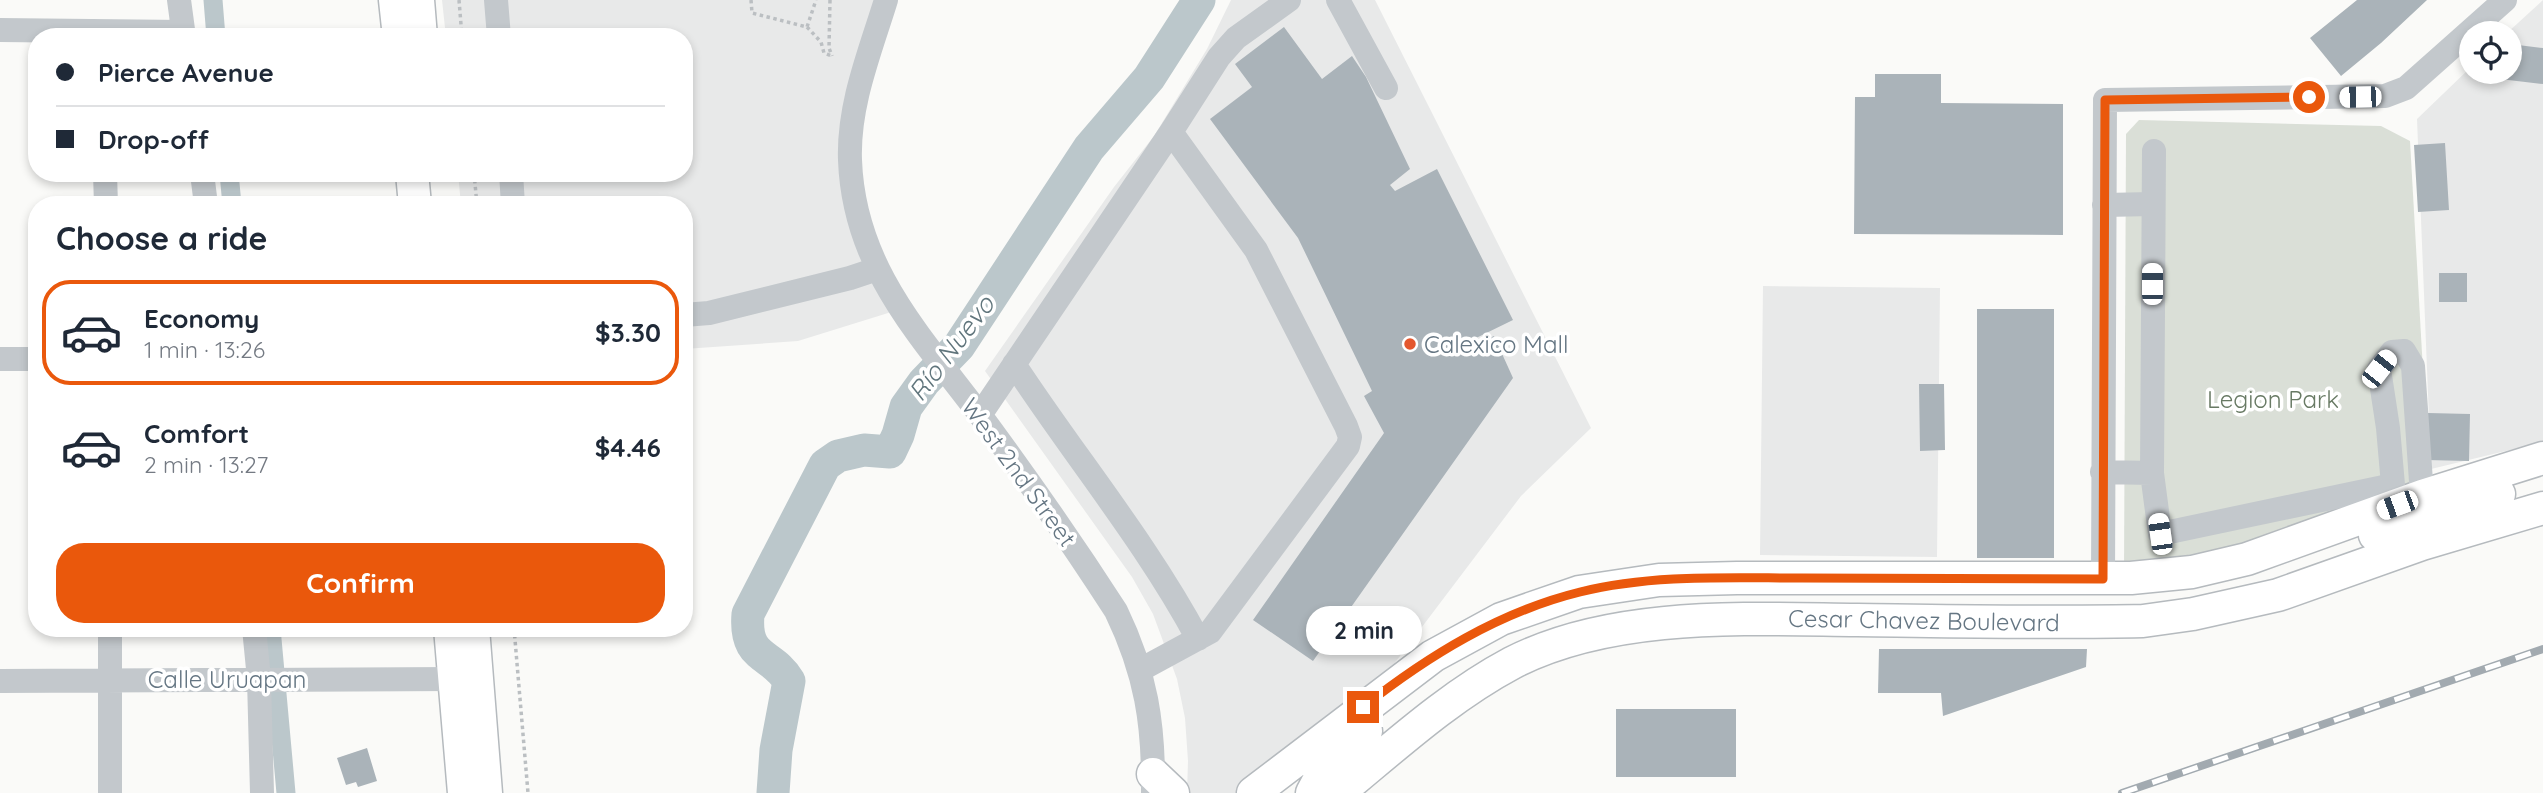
<!DOCTYPE html>
<meta charset="utf-8">
<style>
:root{--surface:#fff;--page:#f6f6f7;--text:#1f2937;--muted:#747a83;--line:#e0e1e3;--accent:#ea580c}
body{margin:0;font-family:Quicksand,sans-serif;background:var(--page);color:var(--text);height:100vh;display:flex;flex-direction:column;font-size:26px;white-space:nowrap}
*{box-sizing:border-box;margin:0}
p{font-size:23px;color:var(--muted)}
.icon{flex:none;width:38px;height:38px;fill:none;stroke:currentColor;stroke-width:2;stroke-linecap:round;stroke-linejoin:round}
.map{position:relative;flex:1;overflow:hidden}
.side{position:absolute;left:28px;top:196px;width:665px;height:441px;display:flex;flex-direction:column;background:var(--surface);border-radius:28px;box-shadow:0 4px 10px #0003}
.side>*{flex:none}
.hud{position:absolute;left:28px;top:28px;width:665px;height:154px;border-radius:28px;box-shadow:0 4px 10px #0003;display:grid;align-content:center;height:154px;padding:0 28px;background:var(--surface)}
.buttons{position:absolute;left:2459px;top:21px;display:grid;gap:14px}
.buttons a{display:grid;place-items:center;width:63px;height:63px;border-radius:50%;background:var(--surface);box-shadow:0 4px 10px #0003;font-size:35px}
.end{position:absolute;width:32px;height:32px;margin:-16px;border:9px solid #ea580c;background:#fff;box-shadow:0 0 0 4px #fff}
.from{border-radius:50%}
.bubble{position:absolute;height:49px;border-radius:24px;background:var(--surface);box-shadow:0 4px 10px #0003;font-size:23px;font-weight:700;line-height:49px;text-align:center}
.car{position:absolute;width:21px;height:42px;margin:-21px -10px;border-radius:9px;box-shadow:0 0 5px 2px #0007;background:linear-gradient(#fff 24%,#345 0 40%,#fff 0 76%,#345 0 86%,#fff 0)}
.hud b{display:flex;align-items:center;gap:24px;height:66px;font-size:26px}
.hud b+b{border-top:2px solid var(--line)}
.hud i{width:18px;height:18px;background:var(--text)}
ul{padding:0;list-style:none}
li{display:flex;align-items:center;gap:21px;height:105px;margin:0 14px 10px;padding:0 14px;border:4px solid transparent;border-radius:28px}
li div{flex:1}
li b{display:block;font-size:26px}
li em{font-style:normal;font-weight:700}
li.on{border-color:var(--accent)}
li>.icon{width:63px;height:63px;stroke-width:1.5}
h2{padding:0 28px;font-size:32px;line-height:84px}
.button{display:flex;gap:14px;margin-top:auto;padding:14px 28px}
.button a{flex:1;height:80px;border-radius:28px;background:var(--accent);color:#fff;font-size:28px;font-weight:700;line-height:80px;text-align:center}
.map>svg:first-child{display:block}
</style>
<div class="map">
<svg width="2543" height="793" viewBox="0 0 2543 793">
<rect width="100%" height="100%" fill="#fafaf8"/>
<path fill="#e8e9e9" d="M442 0H886L850 158 901 309 798 341 684 349V205H461L458 173H684V37H446Z
M1231 0H1375L1591 428 1521 496 1341 734 1275 793H1187L1188 761 1185 718 1177 679 1153 614 1132 577 985 371 1114 187 1154 136 1207 49Z
M2543 0V442L2431 469 2417 119 2471 67V72H2510V33H2507Z
M1763 286 1940 288 1937 557 1760 555Z"/>
<path fill="#dadfd7" d="M2139 120 2381 126 2410 141 2425 406 2413 509 2124 574 2126 134Z"/>
<g fill="none" stroke-linecap="round" stroke-linejoin="round">
<path stroke="#bbc7cb" stroke-width="19" d="M213 0 216 37
M229 173 232 205
M271 628 286 793"/>
<path stroke="#bbc7cb" stroke-width="33" d="M773 793 776 750 789 681C772 652 744 661 748 614L825 465 838 456 864 450 890 452 898 435 906 407 924 382 959 346 1089 148 1149 78 1199 0"/>
</g>
<path fill="#aab3b9" d="M2357 0H2427L2381 43 2341 76 2310 38Z
M1284 27 1322 79 1352 56 1366 77 1410 169 1390 185 1395 191 1437 169 1513 320 1470 341 1472 346 1494 336 1513 378 1313 661 1253 620 1384 433 1364 396 1372 391 1298 238 1210 119 1252 87 1235 64Z
M2510 44 2543 48V84L2500 79V72H2510Z
M1875 74H1941V103L2063 104V235L1854 234 1855 97H1875Z
M2445 143 2449 210 2418 212 2414 145Z
M2439 273H2467V302H2439Z
M1977 309H2054V558H1977Z
M1919 384H1944L1945 450 1920 451Z
M2428 413 2470 414 2469 461 2426 460Z
M1879 649H2087L2086 667 1943 716 1941 693H1878Z
M1616 709H1736V777H1616Z
M367 748 377 781 358 787 356 782 346 785 337 758Z"/>
<g fill="none" stroke-linecap="round" stroke-linejoin="round">
<defs>
<path id="major" d="M395 0 399 37
M418 0 421 37
M412 173 415 205
M2375 535 2499 494
M450 628 464 793
M473 628 486 793
M1153 774 1173 793
M1253 793 1433 656 1501 619 1579 592 1659 580 1737 578H2131L2192 572 2247 559 2422 496 2543 458
M1312 793 1328 763 1366 731
M1338 793C1393 748 1448 697 1512 663 1613 611 1747 619 1857 620 1952 621 2048 623 2143 621L2193 614 2278 595 2422 544 2543 508"/>
</defs>
<use href="#major" stroke="#b5babe" stroke-width="35"/>
<path stroke="#bbbfc2" stroke-width="3.5" stroke-dasharray="3.5 3.5" stroke-linecap="butt" d="M459 0 462 37
M751 0 752 13 807 27 816 0
M830 0 829 48 832 56
M807 27 821 42 824 53 832 56
M474 173 477 205
M514 628 528 793"/>
<path stroke="#c3c8cc" stroke-width="24" d="M179 0 184 37
M496 0 499 37
M886 0C870 52 848 105 850 160 854 273 927 342 989 427 1033 487 1076 549 1116 611 1146 673 1154 724 1153 792
M1338 0 1386 88
M0 30 183 32
M105 173 106 205
M202 173 206 205
M511 173 513 205
M2104 205 2153 204
M684 315 709 313 850 278 877 269
M0 359H37
M1014 364C1075 457 1146 542 1198 639
M980 415 1171 132 1219 57 1236 38 1289 0
M2102 472 2152 473 2160 534 2393 485 2388 428 2379 369 2392 352 2404 351 2413 366 2422 496
M2152 473 2154 151
M2103 579 2105 100 2385 96 2406 88 2505 0
M254 628 259 679 262 793
M1140 670 1210 632 1348 446 1350 437 1346 426 1256 250 1171 132
M0 681 454 679
M110 793V628"/>
<use href="#major" stroke="#fff" stroke-width="32"/>
<defs>
<path id="rail" d="M2122 793 2543 649"/>
</defs>
<use href="#rail" stroke="#a2aab0" stroke-width="8"/>
<use href="#rail" stroke="#fff" stroke-width="5" stroke-dasharray="16" stroke-linecap="butt"/>
</g>
<g fill="none" stroke-linecap="round" stroke-linejoin="round">
<path stroke="#ea580c" stroke-width="9" d="M1363 707C1428 656 1499 612 1580 592 1652 574 1729 578 1802 578 1902 578 2003 579 2103 579L2105 100 2309 97"/>
</g>
<circle fill="#e4572e" stroke="#fff" stroke-width="2.5" cx="1410" cy="344" r="7"/>
<g text-anchor="middle" dominant-baseline="central" stroke-width="7" stroke-linejoin="round" paint-order="stroke">
<g font-size="24" fill="#657683" stroke="#fff" text-anchor="start">
<text x="1424" y="344">Calexico Mall</text>
</g>
<g font-size="24" fill="#687a64" stroke="#fff">
<text x="2273" y="399">Legion Park</text>
</g>
<g font-size="24" fill="#657683" stroke="#fff">
<text transform="translate(1019 472) rotate(54)">West 2nd Street</text>
<text transform="translate(1924 620) rotate(1)">Cesar Chavez Boulevard</text>
<text x="227" y="679">Calle Uruapan</text>
</g>
<g font-size="26" font-style="italic" fill="#60757c" stroke="#fff">
<text transform="translate(951 348) rotate(-53)">Río Nuevo</text>
</g>
</g>
</svg>
<div class="buttons">
<a><svg class="icon" aria-label="locate" viewBox="0 0 24 24"><circle cx="12" cy="12" r="6"/><path d="M12 2v4M12 18v4M2 12h4M18 12h4"/></svg></a>
</div>
<i class="end from" style="left:2309px;top:97px"></i>
<i class="end" style="left:1363px;top:707px"></i>
<div class="bubble" style="left:1306px;top:606px;width:116px">2 min</div>
<i class="car" style="left:2360px;top:97px;rotate:269deg"></i>
<i class="car" style="left:2152px;top:284px;rotate:0deg"></i>
<i class="car" style="left:2379px;top:369px;rotate:38deg"></i>
<i class="car" style="left:2397px;top:505px;rotate:250deg"></i>
<i class="car" style="left:2160px;top:534px;rotate:352deg"></i>
<div class="hud">
<b><i class="from"></i>Pierce Avenue</b>
<b><i></i>Drop-off</b>
</div>
<section class="side">
<h2>Choose a ride</h2>
<ul>
<li class="on"><svg class="icon" aria-label="car" viewBox="0 0 24 24"><path d="M5 17H2v-5l4-1 3-4h7l3 4 3 1v5h-3M9 17h6M6 11h13"/><circle cx="7" cy="17" r="2"/><circle cx="17" cy="17" r="2"/></svg><div><b>Economy</b><p>1 min · 13:26</p></div><em>$3.30</em></li>
<li><svg class="icon" aria-label="car" viewBox="0 0 24 24"><path d="M5 17H2v-5l4-1 3-4h7l3 4 3 1v5h-3M9 17h6M6 11h13"/><circle cx="7" cy="17" r="2"/><circle cx="17" cy="17" r="2"/></svg><div><b>Comfort</b><p>2 min · 13:27</p></div><em>$4.46</em></li>
</ul>
<div class="button"><a>Confirm</a></div>
</section>
</div>
